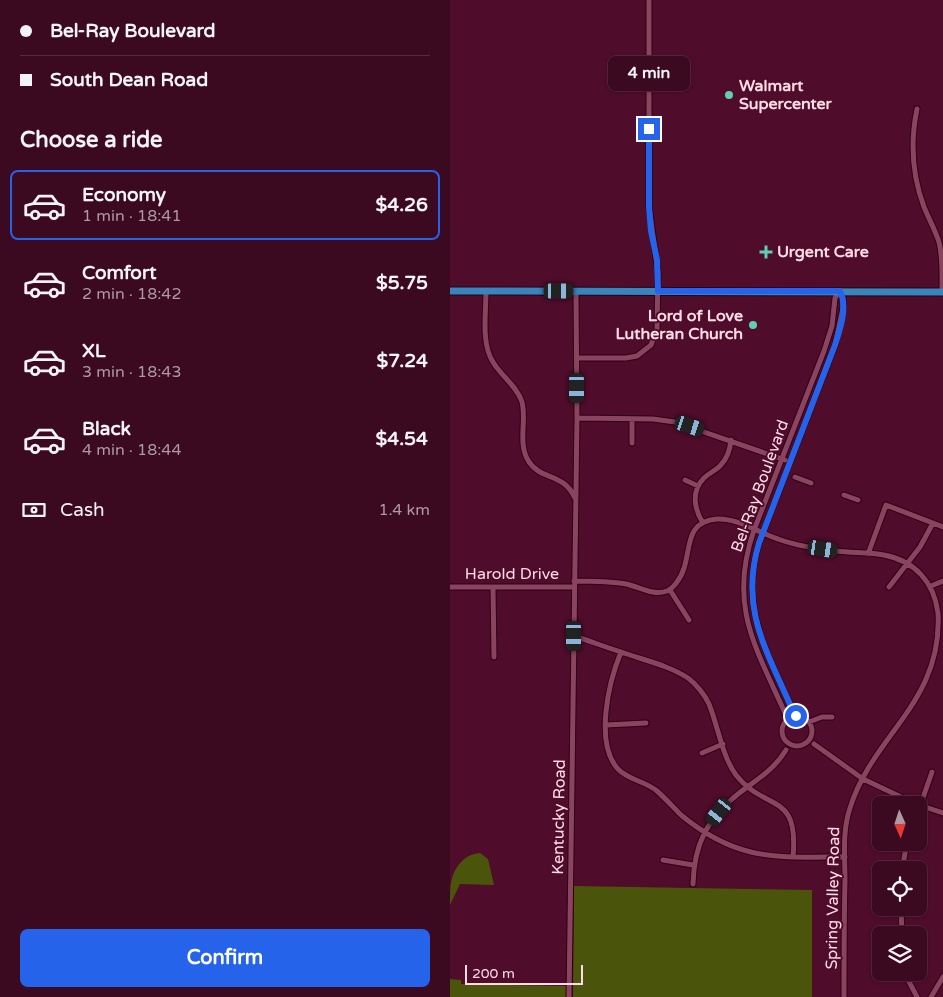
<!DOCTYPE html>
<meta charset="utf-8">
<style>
:root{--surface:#3b0920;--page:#46172d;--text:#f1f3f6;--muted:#ac9aa5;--line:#542a3e;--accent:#2563eb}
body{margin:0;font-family:"Varela Round",sans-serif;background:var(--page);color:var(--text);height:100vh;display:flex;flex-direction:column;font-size:19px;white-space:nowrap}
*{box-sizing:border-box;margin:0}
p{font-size:16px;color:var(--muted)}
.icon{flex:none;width:28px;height:28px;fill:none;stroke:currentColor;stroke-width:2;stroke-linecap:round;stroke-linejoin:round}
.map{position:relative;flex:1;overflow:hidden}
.side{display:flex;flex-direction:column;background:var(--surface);width:450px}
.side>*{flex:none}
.top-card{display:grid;align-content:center;height:110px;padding:0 20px;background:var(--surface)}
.needle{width:32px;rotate:177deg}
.buttons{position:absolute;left:422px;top:796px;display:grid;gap:10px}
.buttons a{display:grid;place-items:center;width:55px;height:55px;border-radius:8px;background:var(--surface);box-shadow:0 1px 4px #0004,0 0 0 1px var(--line);font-size:25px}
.scale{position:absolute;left:15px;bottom:12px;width:118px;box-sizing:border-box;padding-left:5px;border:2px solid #fedce6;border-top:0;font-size:14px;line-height:18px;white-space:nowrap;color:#fedce6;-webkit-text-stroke:4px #4f0c2b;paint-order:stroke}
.end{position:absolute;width:22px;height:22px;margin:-11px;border:6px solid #2563eb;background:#fff;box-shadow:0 0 0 2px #fff}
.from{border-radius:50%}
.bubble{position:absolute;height:35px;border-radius:8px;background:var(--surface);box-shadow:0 1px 4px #0004,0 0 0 1px var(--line);font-size:16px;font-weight:700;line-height:35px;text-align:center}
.car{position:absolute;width:15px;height:30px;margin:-15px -8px;border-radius:6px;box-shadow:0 0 4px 1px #0007;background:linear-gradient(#222 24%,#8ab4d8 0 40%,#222 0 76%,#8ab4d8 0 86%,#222 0)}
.top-card b{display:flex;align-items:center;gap:18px;height:48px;font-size:19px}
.top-card b+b{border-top:1px solid var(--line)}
.top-card i{width:12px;height:12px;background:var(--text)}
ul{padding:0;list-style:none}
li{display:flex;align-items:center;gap:15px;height:70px;margin:0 10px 8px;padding:0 10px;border:2px solid transparent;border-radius:8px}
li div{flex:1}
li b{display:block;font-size:19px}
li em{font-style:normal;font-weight:700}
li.selected{border-color:var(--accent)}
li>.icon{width:45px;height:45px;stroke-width:1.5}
h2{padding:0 20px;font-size:22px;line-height:60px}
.pay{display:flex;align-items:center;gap:12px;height:55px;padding:0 20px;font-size:19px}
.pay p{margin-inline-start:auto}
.primary-button{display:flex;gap:10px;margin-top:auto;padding:10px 20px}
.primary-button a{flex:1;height:58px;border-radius:8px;background:var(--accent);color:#fff;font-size:20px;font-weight:700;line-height:58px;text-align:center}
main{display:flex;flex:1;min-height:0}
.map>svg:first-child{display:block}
</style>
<main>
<section class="side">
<div class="top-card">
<b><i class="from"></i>Bel-Ray Boulevard</b>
<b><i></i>South Dean Road</b>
</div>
<h2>Choose a ride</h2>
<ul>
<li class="selected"><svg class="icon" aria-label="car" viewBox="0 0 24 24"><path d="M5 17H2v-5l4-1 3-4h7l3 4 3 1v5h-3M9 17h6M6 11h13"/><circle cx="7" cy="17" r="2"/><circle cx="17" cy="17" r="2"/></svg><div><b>Economy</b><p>1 min · 18:41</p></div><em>$4.26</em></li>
<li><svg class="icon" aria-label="car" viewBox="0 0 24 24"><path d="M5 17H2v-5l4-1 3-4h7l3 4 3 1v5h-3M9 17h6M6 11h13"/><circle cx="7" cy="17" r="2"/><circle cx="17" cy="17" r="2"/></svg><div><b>Comfort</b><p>2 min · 18:42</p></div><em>$5.75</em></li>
<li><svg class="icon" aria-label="car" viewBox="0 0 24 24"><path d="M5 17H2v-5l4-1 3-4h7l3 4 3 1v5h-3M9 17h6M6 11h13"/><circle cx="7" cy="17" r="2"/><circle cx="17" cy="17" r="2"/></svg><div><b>XL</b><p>3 min · 18:43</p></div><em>$7.24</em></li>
<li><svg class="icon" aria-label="car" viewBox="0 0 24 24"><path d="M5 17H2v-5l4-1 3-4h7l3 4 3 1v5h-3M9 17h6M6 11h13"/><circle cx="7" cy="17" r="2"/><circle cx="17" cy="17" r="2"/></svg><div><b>Black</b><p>4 min · 18:44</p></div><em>$4.54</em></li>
</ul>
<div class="pay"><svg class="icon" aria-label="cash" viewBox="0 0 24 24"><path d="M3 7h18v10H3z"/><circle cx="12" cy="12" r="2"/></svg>Cash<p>1.4 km</p></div>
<div class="primary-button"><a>Confirm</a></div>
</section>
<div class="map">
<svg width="493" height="997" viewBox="0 0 493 997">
<rect width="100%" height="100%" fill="#4f0c2b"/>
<path fill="#4a540a" d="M30 853 38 859 44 885 10 884 0 905C0 885 0 874 12 861 18 856 21 854 30 853Z
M124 886 362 890V997H123Z
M0 979 11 980V984L116 986V997H0Z"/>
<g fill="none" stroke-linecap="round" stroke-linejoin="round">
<defs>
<path id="minor" d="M467 109C460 143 462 175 474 207 479 219 485 230 489 242 493 259 492 275 492 292
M36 291C36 312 31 344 43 362 51 376 67 386 72 402 77 421 67 444 79 462 92 481 113 472 125 498
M127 358H176L187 356 201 345 207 329 208 272 199 207V0
M127 418 203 419 225 422 335 460
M182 420V443
M345 477 361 483
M235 480 248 486
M394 495 408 500
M253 523C244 509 241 491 254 478 259 473 265 471 270 466 277 459 280 450 281 440
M418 554 436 505 493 527
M124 581C142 581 159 581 176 584 190 587 203 596 217 591 222 589 224 586 227 582 245 559 229 522 267 519 288 518 309 533 328 539 347 546 367 549 387 551 402 553 419 552 434 555 465 561 484 582 488 613 493 702 423 734 400 808 392 832 395 856 395 881 394 919 394 958 394 997
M481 586 493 581
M0 587H124
M43 587 44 657
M439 587 470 547 483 523
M220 590 239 620
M124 636C140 641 155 647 171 652 193 660 218 665 238 678 246 684 255 695 259 704 268 726 272 756 286 775 316 813 349 790 343 857
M171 652C159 681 144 743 168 769 178 780 195 781 207 791 215 798 223 807 231 815 288 862 326 857 395 857
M332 731a15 15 0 1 1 30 0a15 15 0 1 1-30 0Z
M349 716 346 715 342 709C317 650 289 609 309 543L385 345 393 308V298L390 291
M337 720 335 713C305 646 278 605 304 530L374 351 382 326 385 298 390 291
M359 722 372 717H382
M156 725 196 723
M364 744 413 779 468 805
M252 753 273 744
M469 805 493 813
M469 809 482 772
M213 860 243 865
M452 870 457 842
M243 884C244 845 257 818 288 794 307 779 323 771 336 750
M451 908 452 935
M454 972 467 997
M119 997 127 418 126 291
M481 997 493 977"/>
<path id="major" d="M0 291 493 292"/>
</defs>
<use href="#minor" stroke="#2d0014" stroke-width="7"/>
<use href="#major" stroke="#2d0014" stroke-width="9"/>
<use href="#minor" stroke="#8b445f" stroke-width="5"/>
<use href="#major" stroke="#3885bd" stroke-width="7"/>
</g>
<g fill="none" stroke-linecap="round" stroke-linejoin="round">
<path stroke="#2563eb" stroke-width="6" d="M199 129V207L201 231 207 260 208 291H390C398 307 390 329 385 345L309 543C289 609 317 651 342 709L346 715 349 716H346"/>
</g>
<g fill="#5eceb7" stroke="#4f0c2b" stroke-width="2">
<circle cx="279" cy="95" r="5"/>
<path d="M313.5 244.5h5v5h5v5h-5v5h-5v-5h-5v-5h5z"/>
<circle cx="303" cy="325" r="5"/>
</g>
<g text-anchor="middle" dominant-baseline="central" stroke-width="4" stroke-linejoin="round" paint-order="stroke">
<g font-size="16" font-weight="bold" fill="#fedce6" stroke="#4f0c2b" text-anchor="start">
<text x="289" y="86">Walmart<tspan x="289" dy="18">Supercenter</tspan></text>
<text x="327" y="252">Urgent Care</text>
<text x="293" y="316" text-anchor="end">Lord of Love<tspan x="293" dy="18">Lutheran Church</tspan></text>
</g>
<g font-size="16" fill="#fedce6" stroke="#4f0c2b">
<text transform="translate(310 486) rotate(-70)">Bel-Ray Boulevard</text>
<text x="62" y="574">Harold Drive</text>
<text transform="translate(109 817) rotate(-89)">Kentucky Road</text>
<text transform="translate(383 898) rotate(-89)">Spring Valley Road</text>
</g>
</g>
</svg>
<div class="buttons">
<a><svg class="needle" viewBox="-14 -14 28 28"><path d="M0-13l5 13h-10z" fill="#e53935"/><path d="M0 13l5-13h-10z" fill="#ac9aa5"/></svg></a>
<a><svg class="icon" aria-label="locate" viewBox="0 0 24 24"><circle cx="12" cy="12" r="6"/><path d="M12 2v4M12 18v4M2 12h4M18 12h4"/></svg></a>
<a><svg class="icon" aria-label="layers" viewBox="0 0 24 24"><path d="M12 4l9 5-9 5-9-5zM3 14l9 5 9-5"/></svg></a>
</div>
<div class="scale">200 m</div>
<i class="end from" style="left:346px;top:716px"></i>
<i class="end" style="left:199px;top:129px"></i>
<div class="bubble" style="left:158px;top:56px;width:82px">4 min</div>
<i class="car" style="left:109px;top:291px;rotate:90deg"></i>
<i class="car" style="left:127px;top:388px;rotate:180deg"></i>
<i class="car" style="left:240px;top:426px;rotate:108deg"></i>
<i class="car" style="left:373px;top:549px;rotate:99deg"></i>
<i class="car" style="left:124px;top:636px;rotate:180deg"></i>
<i class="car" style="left:269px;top:812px;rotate:219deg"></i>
</div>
</main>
